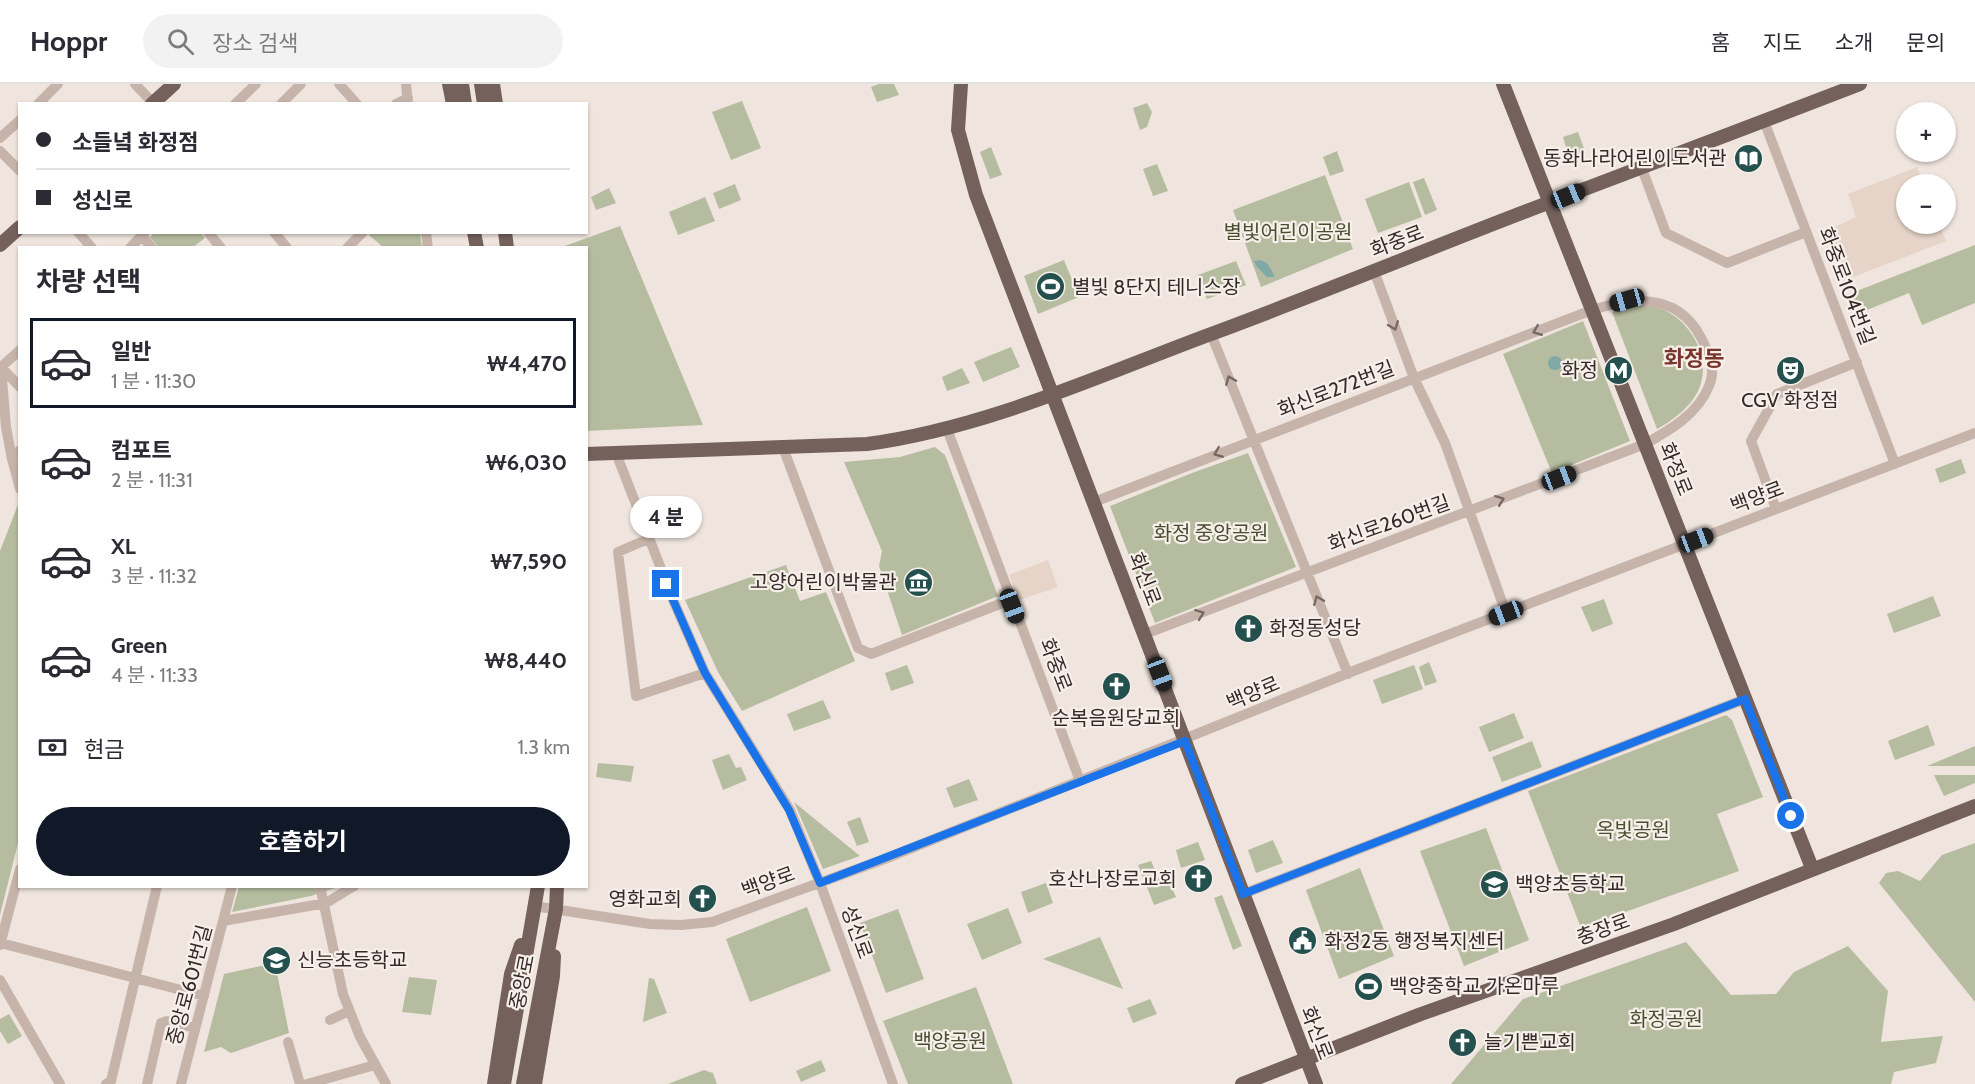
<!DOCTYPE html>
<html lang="ko">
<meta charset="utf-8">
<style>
:root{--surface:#fff;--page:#f2f2f3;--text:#2b2b33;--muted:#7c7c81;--line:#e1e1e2;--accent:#111827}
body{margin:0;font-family:Cabin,"Noto Sans KR",sans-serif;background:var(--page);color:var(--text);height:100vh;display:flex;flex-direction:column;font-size:22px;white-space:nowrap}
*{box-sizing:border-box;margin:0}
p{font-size:20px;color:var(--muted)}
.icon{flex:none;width:33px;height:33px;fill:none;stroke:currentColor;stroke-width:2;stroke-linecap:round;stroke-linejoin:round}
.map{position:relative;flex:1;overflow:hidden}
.drawer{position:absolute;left:18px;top:162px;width:570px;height:642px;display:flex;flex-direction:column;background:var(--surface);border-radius:0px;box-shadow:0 2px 4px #0004}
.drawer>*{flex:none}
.hud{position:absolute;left:18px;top:18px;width:570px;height:132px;border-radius:0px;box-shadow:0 2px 4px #0004;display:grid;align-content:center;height:132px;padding:0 18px;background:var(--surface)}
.fabs{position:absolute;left:1896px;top:18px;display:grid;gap:12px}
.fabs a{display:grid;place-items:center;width:60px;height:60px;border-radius:50%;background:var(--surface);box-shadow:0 2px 4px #0004;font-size:30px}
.end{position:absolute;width:27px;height:27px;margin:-14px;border:8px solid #1a73e8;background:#fff;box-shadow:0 0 0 3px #fff}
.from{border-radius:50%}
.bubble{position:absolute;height:42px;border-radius:21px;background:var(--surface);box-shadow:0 2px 4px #0004;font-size:20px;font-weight:700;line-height:42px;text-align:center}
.car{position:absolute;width:18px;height:36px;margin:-18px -9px;border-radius:8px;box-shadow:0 0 4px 2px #0007;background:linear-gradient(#222 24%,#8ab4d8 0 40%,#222 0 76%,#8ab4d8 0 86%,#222 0)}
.hud b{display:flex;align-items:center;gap:21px;height:57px;font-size:22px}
.hud b+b{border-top:2px solid var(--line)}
.hud i{width:15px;height:15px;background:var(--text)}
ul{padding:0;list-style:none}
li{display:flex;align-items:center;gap:18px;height:90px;margin:0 12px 9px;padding:0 6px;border:3px solid transparent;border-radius:0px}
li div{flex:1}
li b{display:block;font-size:22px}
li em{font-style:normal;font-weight:700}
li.active{border-color:var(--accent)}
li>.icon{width:54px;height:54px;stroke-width:1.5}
h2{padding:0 18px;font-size:27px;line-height:72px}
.pay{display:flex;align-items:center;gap:15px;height:66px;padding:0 18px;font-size:22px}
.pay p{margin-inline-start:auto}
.primary-button{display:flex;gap:12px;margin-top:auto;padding:12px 18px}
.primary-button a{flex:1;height:69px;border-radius:36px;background:var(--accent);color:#fff;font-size:24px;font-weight:700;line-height:69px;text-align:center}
header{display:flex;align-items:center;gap:36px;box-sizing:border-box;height:84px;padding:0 30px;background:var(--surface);border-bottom:2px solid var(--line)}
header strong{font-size:28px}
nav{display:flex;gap:33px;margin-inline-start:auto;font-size:21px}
.search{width:420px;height:54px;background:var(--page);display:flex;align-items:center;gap:15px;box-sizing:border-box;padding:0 21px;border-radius:33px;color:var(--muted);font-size:22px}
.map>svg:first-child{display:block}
</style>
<header>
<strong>Hoppr</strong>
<div class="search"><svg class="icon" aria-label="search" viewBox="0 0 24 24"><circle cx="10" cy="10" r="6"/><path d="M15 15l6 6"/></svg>장소 검색</div>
<nav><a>홈</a><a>지도</a><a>소개</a><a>문의</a></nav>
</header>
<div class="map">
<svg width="1975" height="1000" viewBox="0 0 1975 1000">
<rect width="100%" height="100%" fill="#efe5de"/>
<path fill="#b6bc9f" d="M879 0H894L899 11 877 18 871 3Z
M742 17 761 64 731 76 712 28Z
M1147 19 1152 28 1147 43 1140 46 1133 24Z
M1578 48 1586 70 1570 77 1563 53Z
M991 63 1002 91 990 95 980 68Z
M1337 67 1344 87 1330 92 1323 73Z
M1157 80 1168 107 1153 112 1143 85Z
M1325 91 1353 165 1261 203 1233 126Z
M1424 94 1437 126 1425 131 1413 98Z
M1409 98 1422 133 1378 149 1365 115Z
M735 100 741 116 719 125 713 109Z
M609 104 616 119 596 126 591 113Z
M705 113 715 137 678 151 669 128Z
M620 142 703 341 587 347 586 164 562 163Z
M200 148 205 154 193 163 159 164 150 153 154 149Z
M372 149H420L422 163H383L369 151Z
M1975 161V219L1922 241 1909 209 1857 230 1849 210Z
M1064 176 1079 213 1038 230 1024 192Z
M1236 177 1246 201 1207 215 1198 191Z
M1628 221C1636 222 1647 220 1656 223 1687 232 1710 268 1701 299 1696 319 1674 336 1657 345L1612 228Z
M1583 237 1630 357 1552 389 1503 270Z
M1011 263 1020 283 983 298 974 278Z
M962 284 970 299 947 307 942 293Z
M935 363 945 371 998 512 902 551 879 482 882 467 844 378 900 373Z
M1248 369 1296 483 1155 539 1110 422 1192 389Z
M1961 375 1966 389 1940 399 1935 385Z
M19 418V755L0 831V467Z
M786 481 800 517 826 508 855 577 742 627 718 588 685 516Z
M1933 512 1941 532 1894 549 1887 530Z
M1604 515 1613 540 1592 548 1581 523Z
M1429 578 1437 598 1425 602 1419 583Z
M907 581 914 599 891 607 885 589Z
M1414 581 1423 605 1382 620 1373 596Z
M823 616 831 634 794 647 787 630Z
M1514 629 1524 654 1489 668 1479 643Z
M1726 631 1732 636 1763 713 1717 730 1739 787 1581 844 1528 707Z
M1928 641 1935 661 1895 676 1888 657Z
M1532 657 1542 683 1502 698 1492 673Z
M1975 662V682H1927Z
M729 670 736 684 741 683 747 696 723 706 712 676Z
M598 679 634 682 631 698 596 693Z
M1934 691H1975V699L1944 712Z
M969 695 978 716 954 724 946 704Z
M794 718 860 772 823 785Z
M860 733 869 758 857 762 847 738Z
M1486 744 1529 856 1464 882 1420 767Z
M1273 756 1283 779 1256 789 1248 766Z
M1198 758 1205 776 1181 784 1176 766Z
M1975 759V918L1879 799 1886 789 1898 787 1920 797 1942 771Z
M1151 777 1161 800 1169 798 1176 813 1154 821 1138 781Z
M1360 784 1394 872 1339 895 1306 806Z
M1046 799 1053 819 1028 829 1021 808Z
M239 803H338L311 812 232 828Z
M1222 811 1242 862 1233 866 1214 814Z
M807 823 831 887 750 918 726 855Z
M1008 824 1022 859 982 876 967 840Z
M898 825 924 895 886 909 860 839Z
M1100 853 1123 905 1043 875Z
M1686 858 1731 911 1776 910 1794 888 1848 862 1888 907 1881 958 1943 952 1936 979 1894 988 1891 1000H1451L1523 915Z
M275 879 289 949 231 969 221 963 204 968 224 890Z
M409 893 437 896 431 931 402 928Z
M649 894 654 895 667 929 643 938Z
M976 903 1013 1000H908L883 937Z
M1150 915 1157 930 1133 939 1127 924Z
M9 930 22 952 8 960 0 947V935Z
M821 976 826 987 801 998 796 987Z
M704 986 713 989 717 1000H668Z"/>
<path fill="#e5d4c7" d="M1917 83 1924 100H1906V140H1939L1946 157 1843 197 1824 148 1856 133 1848 110Z
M1048 476 1058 503 1019 516 1009 491Z"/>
<path fill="#80a8a5" d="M1261 176 1268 180 1275 193H1267L1257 183 1254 177Z
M1548 279a7 7 0 1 1 14 0a7 7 0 1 1-14 0Z"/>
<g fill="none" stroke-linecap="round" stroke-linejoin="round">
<path stroke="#c6b4ab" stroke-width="10" d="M135 0 154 20
M339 0 357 20
M406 0 408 20
M38 20 58 0
M235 20 256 0
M281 20 301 0
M396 20 408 14
M1764 37 1895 380
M0 54 20 36
M0 67 20 87
M1641 82 1666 149 1727 179 1806 148
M78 148 92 164
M208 148 221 164
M274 148 287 164
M426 148 428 164
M142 152 152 164
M130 164 145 148
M347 164 363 148
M1374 187 1414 294 1445 359 1506 529
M1211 250 1348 590
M0 282 20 303
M947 345 1080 697
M782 361 858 564 871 570 1010 516
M20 366 12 375 20 405
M616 369 674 518 705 589 790 726 820 799 893 1000
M12 375 6 343 1 283 20 266
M1094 418 1592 226C1638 212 1683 209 1705 262 1711 274 1715 289 1709 302 1698 330 1670 346 1645 360L1145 550
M1776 425 1751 357 1777 310 1857 278
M648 455 618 468 636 612 705 589
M320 802 343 910 360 953 386 1000
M1243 810 1745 615
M534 822 650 840 681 841 712 838 882 776 1356 586 1975 349
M223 837 326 819 354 802
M1 859 204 912
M0 861 20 785
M0 896 60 1000
M330 936 349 927
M288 958 300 1000
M106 1000 111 997 157 802
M147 1000 161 939 167 937 195 944
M181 1000 232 802
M307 1000 375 981"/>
<path stroke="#74615c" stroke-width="14" d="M449 0 453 20
M462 0 465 20
M481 0 484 20
M493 0 496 20
M961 0 958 46 976 111 1316 1000
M1503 0 1812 784
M152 20 174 0
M474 148 477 164
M505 148 507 164
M0 161 20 143
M586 370 867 360C986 344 1098 292 1211 250 1319 210 1425 166 1532 125 1642 83 1751 42 1860 0
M494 1000 511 890 521 861
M504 1000 538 802
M523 1000 556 825 557 802
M535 1000 553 892 554 872
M1242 1000 1421 930 1674 840 1975 722"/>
</g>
<defs><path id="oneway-chevron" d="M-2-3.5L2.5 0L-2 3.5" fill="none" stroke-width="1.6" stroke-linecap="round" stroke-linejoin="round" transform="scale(1.5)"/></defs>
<g stroke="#766964">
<use href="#oneway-chevron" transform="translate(1394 242) rotate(69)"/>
<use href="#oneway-chevron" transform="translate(1537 247) rotate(158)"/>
<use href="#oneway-chevron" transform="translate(1230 296) rotate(-112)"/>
<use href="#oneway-chevron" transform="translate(1218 369) rotate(158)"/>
<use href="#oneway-chevron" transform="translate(1500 416) rotate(-21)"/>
<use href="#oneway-chevron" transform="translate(1318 516) rotate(-112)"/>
<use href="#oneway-chevron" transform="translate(1200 530) rotate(-20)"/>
</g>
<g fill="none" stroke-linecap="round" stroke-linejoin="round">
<path stroke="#1a73e8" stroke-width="8" d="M666 500 705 589 789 726 820 799 1185 657 1243 810 1745 615 1791 732"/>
</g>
<defs>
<symbol id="library-disc" viewBox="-11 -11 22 22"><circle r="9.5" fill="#24514e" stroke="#f7efe9"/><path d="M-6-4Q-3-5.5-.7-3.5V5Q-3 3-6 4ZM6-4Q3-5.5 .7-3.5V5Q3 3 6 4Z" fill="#fff"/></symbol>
<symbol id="stadium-disc" viewBox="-11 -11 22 22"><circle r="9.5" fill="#24514e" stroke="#f7efe9"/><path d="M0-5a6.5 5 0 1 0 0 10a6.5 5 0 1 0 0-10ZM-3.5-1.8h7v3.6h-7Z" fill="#fff"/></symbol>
<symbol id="metro-disc" viewBox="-11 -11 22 22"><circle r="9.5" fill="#24514e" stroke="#f7efe9"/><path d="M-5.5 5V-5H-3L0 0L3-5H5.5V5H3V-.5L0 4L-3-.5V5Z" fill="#fff"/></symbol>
<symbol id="theatre-disc" viewBox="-11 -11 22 22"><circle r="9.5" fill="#24514e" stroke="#f7efe9"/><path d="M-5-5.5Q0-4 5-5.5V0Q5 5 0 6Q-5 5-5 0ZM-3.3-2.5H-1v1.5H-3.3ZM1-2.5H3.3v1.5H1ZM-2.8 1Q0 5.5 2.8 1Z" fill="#fff"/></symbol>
<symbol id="museum-disc" viewBox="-11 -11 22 22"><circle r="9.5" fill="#24514e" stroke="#f7efe9"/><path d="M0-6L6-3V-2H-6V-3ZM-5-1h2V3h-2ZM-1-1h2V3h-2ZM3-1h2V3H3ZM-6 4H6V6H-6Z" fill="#fff"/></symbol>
<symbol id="church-disc" viewBox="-11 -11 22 22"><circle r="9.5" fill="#24514e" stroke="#f7efe9"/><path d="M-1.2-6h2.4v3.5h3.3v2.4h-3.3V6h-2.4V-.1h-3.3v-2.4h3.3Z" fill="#fff"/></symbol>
<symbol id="school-disc" viewBox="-11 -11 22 22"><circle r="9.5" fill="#24514e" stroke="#f7efe9"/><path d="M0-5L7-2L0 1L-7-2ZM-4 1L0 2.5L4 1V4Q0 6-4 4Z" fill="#fff"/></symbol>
<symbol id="civic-disc" viewBox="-11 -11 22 22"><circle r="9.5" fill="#24514e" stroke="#f7efe9"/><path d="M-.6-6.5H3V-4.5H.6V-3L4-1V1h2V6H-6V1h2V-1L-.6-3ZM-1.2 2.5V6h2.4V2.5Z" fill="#fff"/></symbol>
</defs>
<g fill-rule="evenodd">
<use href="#library-disc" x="1732" y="58" width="33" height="33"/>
<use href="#stadium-disc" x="1034" y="186" width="33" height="33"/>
<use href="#metro-disc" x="1602" y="270" width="33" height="33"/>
<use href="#theatre-disc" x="1774" y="270" width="33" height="33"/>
<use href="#museum-disc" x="902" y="482" width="33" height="33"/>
<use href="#church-disc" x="1232" y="528" width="33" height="33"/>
<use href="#church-disc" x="1100" y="586" width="33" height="33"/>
<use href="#church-disc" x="1182" y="778" width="33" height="33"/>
<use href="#school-disc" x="1478" y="784" width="33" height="33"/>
<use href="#church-disc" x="686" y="798" width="33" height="33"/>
<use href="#civic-disc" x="1286" y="840" width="33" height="33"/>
<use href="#school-disc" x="260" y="860" width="33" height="33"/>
<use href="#stadium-disc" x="1352" y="886" width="33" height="33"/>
<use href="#church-disc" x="1446" y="942" width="33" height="33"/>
</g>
<g text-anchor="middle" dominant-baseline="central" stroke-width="4.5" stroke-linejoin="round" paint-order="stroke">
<g font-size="20" fill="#342b29" stroke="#f7efe9" text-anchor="start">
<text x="1727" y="74" text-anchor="end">동화나라어린이도서관</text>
<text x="1072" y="203">별빛 8단지 테니스장</text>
<text x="1598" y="286" text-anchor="end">화정</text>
<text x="1790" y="316" text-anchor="middle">CGV 화정점</text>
<text x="897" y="498" text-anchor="end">고양어린이박물관</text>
<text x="1269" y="544">화정동성당</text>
<text x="1116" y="634" text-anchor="middle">순복음원당교회</text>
<text x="1177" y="795" text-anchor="end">호산나장로교회</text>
<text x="1515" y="800">백양초등학교</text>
<text x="682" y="815" text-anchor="end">영화교회</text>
<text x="1324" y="857">화정2동 행정복지센터</text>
<text x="297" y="876">신능초등학교</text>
<text x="1389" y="902">백양중학교 가온마루</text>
<text x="1484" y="958">늘기쁜교회</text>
</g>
<g font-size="20" fill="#484f30" stroke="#f7efe9">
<text x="1288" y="148">별빛어린이공원</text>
<text x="1211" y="449">화정 중앙공원</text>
<text x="1633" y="746">옥빛공원</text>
<text x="1666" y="935">화정공원</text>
<text x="950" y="957">백양공원</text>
</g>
<g font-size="20" fill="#342b29" stroke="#f7efe9">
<text transform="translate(1397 157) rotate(-21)">화중로</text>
<text transform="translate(1847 202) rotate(69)">화중로104번길</text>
<text transform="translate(1336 305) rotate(-21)">화신로272번길</text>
<text transform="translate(1676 385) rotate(68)">화정로</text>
<text transform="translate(1757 413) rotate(-21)">백양로</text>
<text transform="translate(1389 439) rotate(-20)">화신로260번길</text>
<text transform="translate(1145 495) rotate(69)">화신로</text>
<text transform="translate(1056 581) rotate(69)">화중로</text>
<text transform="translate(1253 609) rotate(-23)">백양로</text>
<text transform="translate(768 798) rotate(-20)">백양로</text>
<text transform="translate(1603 845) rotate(-20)">충장로</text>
<text transform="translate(857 848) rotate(70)">성신로</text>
<text transform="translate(522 898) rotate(-79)">중앙로</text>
<text transform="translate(189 901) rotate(-75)">중앙로601번길</text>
<text transform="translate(1317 949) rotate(69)">화신로</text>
</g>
<g font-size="22" font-weight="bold" fill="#79362d" stroke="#f7efe9">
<text x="1694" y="274">화정동</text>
</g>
</g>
</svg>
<div class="fabs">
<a>+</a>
<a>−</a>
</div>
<i class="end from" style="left:1791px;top:732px"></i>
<i class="end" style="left:666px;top:500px"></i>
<div class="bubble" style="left:630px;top:412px;width:72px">4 분</div>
<i class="car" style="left:1568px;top:112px;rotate:68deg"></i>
<i class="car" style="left:1627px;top:216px;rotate:254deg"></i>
<i class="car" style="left:1559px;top:394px;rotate:69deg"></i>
<i class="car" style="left:1696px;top:456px;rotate:69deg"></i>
<i class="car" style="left:1012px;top:522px;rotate:159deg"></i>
<i class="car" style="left:1506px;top:529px;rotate:249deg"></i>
<i class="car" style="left:1160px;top:590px;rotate:159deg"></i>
<div class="hud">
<b><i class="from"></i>소들녘 화정점</b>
<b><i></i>성신로</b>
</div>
<section class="drawer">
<h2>차량 선택</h2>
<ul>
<li class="active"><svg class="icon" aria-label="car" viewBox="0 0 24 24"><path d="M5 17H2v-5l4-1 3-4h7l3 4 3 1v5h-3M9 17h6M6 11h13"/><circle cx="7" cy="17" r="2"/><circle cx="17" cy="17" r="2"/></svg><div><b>일반</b><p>1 분 · 11:30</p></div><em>₩4,470</em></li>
<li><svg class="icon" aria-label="car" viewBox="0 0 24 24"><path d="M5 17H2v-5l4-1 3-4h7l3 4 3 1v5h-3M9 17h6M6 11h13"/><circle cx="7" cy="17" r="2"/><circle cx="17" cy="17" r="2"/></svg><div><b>컴포트</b><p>2 분 · 11:31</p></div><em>₩6,030</em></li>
<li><svg class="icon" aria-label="car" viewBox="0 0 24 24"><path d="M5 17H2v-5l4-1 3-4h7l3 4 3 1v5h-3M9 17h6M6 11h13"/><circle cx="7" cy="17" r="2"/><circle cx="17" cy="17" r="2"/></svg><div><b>XL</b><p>3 분 · 11:32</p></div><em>₩7,590</em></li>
<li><svg class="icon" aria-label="car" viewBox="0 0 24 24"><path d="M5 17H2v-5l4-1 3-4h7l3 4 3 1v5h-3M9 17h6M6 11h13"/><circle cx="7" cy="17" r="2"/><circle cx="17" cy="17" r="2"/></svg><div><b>Green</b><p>4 분 · 11:33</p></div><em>₩8,440</em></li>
</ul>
<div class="pay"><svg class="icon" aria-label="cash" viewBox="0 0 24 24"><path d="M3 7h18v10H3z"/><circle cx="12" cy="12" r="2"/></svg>현금<p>1.3 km</p></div>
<div class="primary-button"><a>호출하기</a></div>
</section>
</div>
